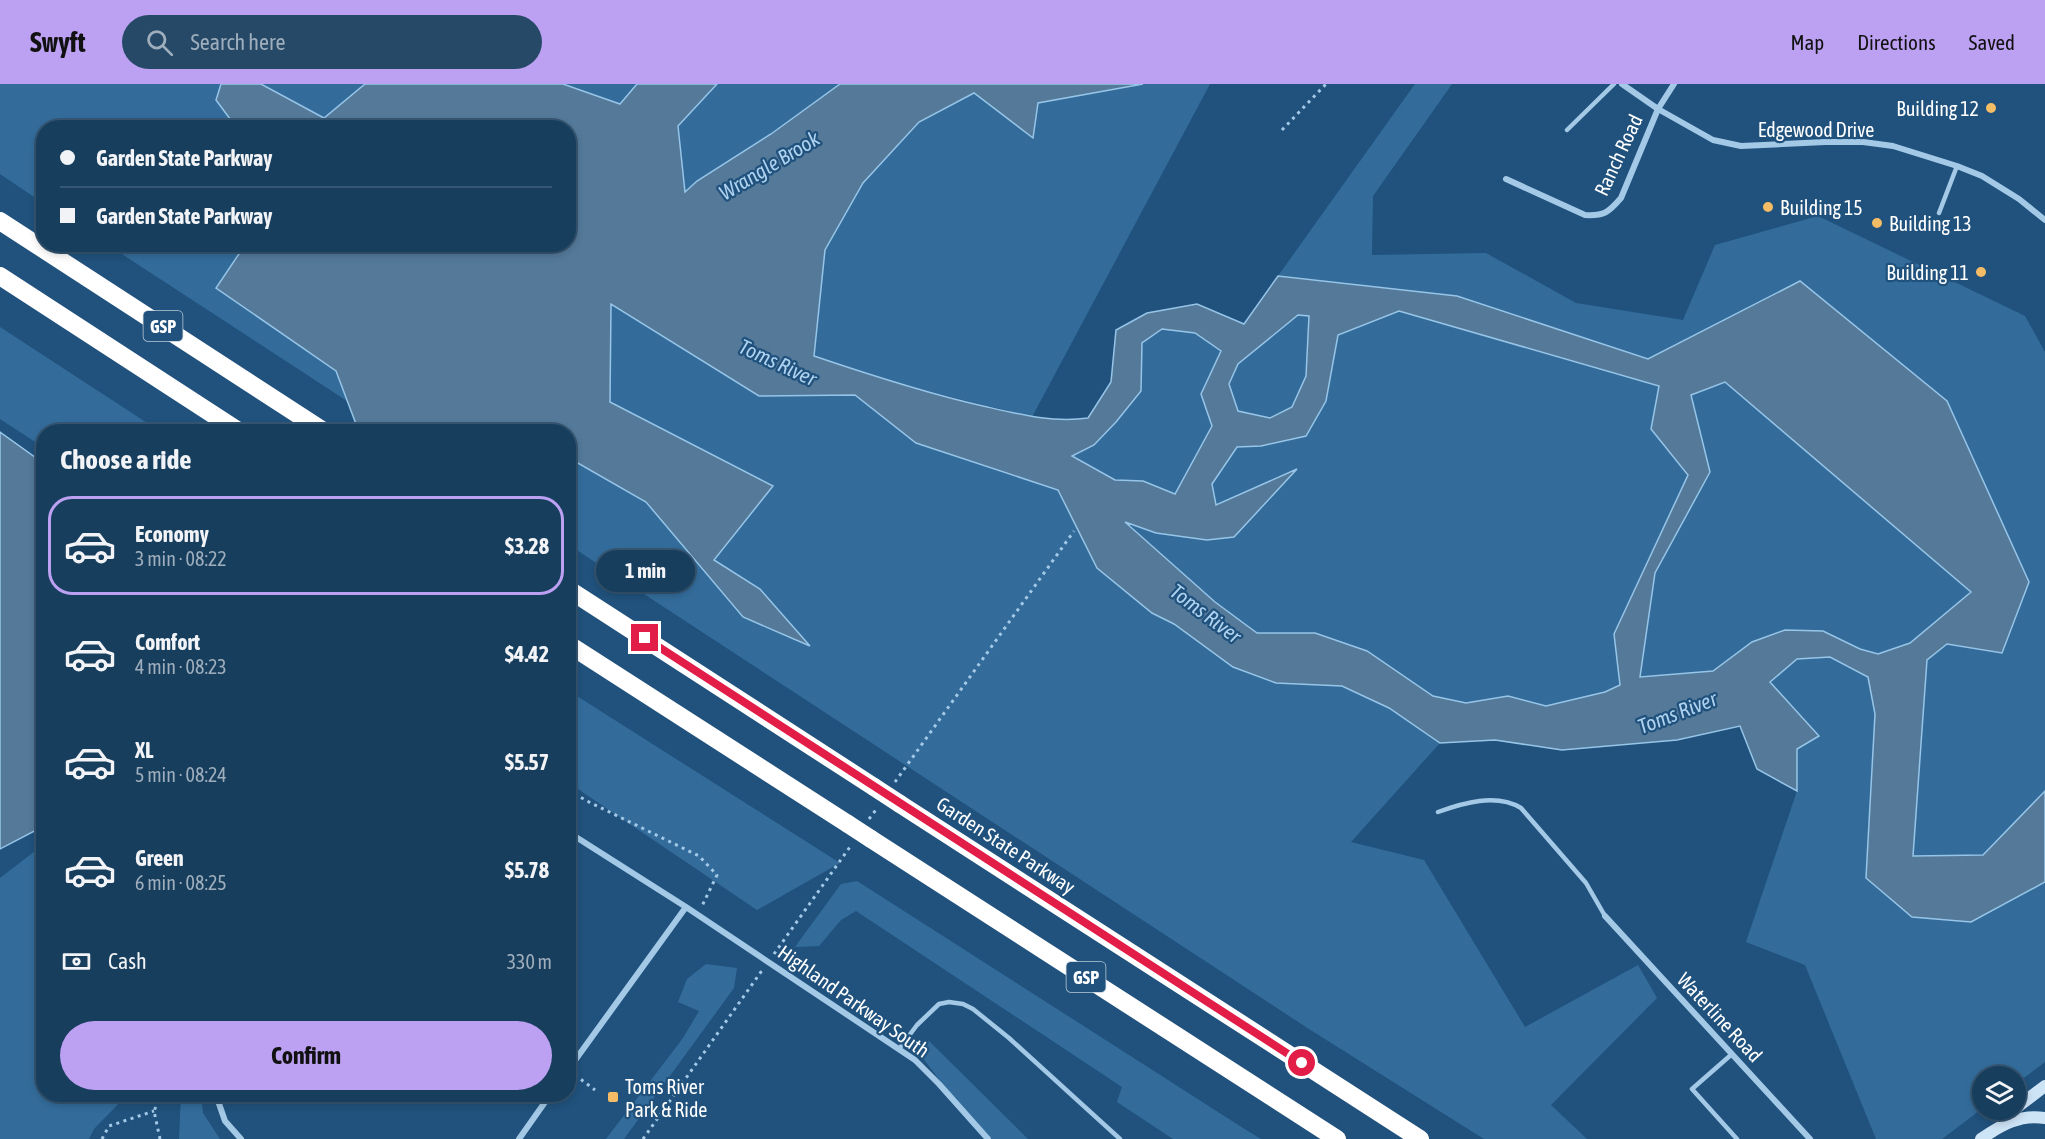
<!DOCTYPE html>
<meta charset="utf-8">
<style>
:root{--surface:#183e5e;--page:#254967;--text:#f1f3f6;--muted:#9faebc;--line:#365773;--accent:#bca0f2}
body{margin:0;font-family:"Asap Condensed",sans-serif;background:var(--page);color:var(--text);height:100vh;display:flex;flex-direction:column;font-size:22px;white-space:nowrap}
*{box-sizing:border-box;margin:0}
p{font-size:20px;color:var(--muted)}
.icon{flex:none;width:33px;height:33px;fill:none;stroke:currentColor;stroke-width:2;stroke-linecap:round;stroke-linejoin:round}
.map{position:relative;flex:1;overflow:hidden}
.panel{position:absolute;left:36px;top:340px;width:540px;height:678px;display:flex;flex-direction:column;background:var(--surface);border-radius:24px;box-shadow:0 3px 9px #0003,0 0 0 2px var(--line)}
.panel>*{flex:none}
.hud{position:absolute;left:36px;top:36px;width:540px;height:132px;border-radius:24px;box-shadow:0 3px 9px #0003,0 0 0 2px var(--line);display:grid;align-content:center;height:132px;padding:0 24px;background:var(--surface)}
.tools{position:absolute;left:1972px;top:982px;display:grid;gap:12px}
.tools a{display:grid;place-items:center;width:54px;height:54px;border-radius:50%;background:var(--surface);box-shadow:0 3px 9px #0003,0 0 0 2px var(--line);font-size:30px}
.end{position:absolute;width:27px;height:27px;margin:-14px;border:8px solid #e11d48;background:#fff;box-shadow:0 0 0 3px #fff}
.from{border-radius:50%}
.bubble{position:absolute;height:42px;border-radius:21px;background:var(--surface);box-shadow:0 3px 9px #0003,0 0 0 2px var(--line);font-size:20px;font-weight:700;line-height:42px;text-align:center}
.hud b{display:flex;align-items:center;gap:21px;height:57px;font-size:22px}
.hud b+b{border-top:2px solid var(--line)}
.hud i{width:15px;height:15px;background:var(--text)}
ul{padding:0;list-style:none}
li{display:flex;align-items:center;gap:18px;height:99px;margin:0 12px 9px;padding:0 12px;border:3px solid transparent;border-radius:24px}
li div{flex:1}
li b{display:block;font-size:22px}
li em{font-style:normal;font-weight:700}
li.current{border-color:var(--accent)}
li>.icon{width:54px;height:54px;stroke-width:1.5}
h2{padding:0 24px;font-size:27px;line-height:72px}
.pay{display:flex;align-items:center;gap:15px;height:66px;padding:0 24px;font-size:22px}
.pay p{margin-inline-start:auto}
.action{display:flex;gap:12px;margin-top:auto;padding:12px 24px}
.action a{flex:1;height:69px;border-radius:36px;background:var(--accent);color:#111;font-size:24px;font-weight:700;line-height:69px;text-align:center}
header{display:flex;align-items:center;gap:36px;box-sizing:border-box;height:84px;padding:0 30px;background:var(--accent);color:#111}
header strong{font-size:28px}
nav{display:flex;gap:33px;margin-inline-start:auto;font-size:21px}
.search{width:420px;height:54px;background:var(--page);display:flex;align-items:center;gap:15px;box-sizing:border-box;padding:0 21px;border-radius:33px;color:var(--muted);font-size:22px}
.map>svg:first-child{display:block}
</style>
<header>
<strong>Swyft</strong>
<div class="search"><svg class="icon" aria-label="search" viewBox="0 0 24 24"><circle cx="10" cy="10" r="6"/><path d="M15 15l6 6"/></svg>Search here</div>
<nav><a>Map</a><a>Directions</a><a>Saved</a></nav>
</header>
<div class="map">
<svg width="2045" height="1055" viewBox="0 0 2045 1055">
<rect width="100%" height="100%" fill="#20527d"/>
<path fill="#336c9b" d="M0 0H221L216 16 236 43 44 44 43 119 0 90Z
M261 0H365L324 34Z
M563 0H637L620 20Z
M717 0H840L771 50 697 97 685 108 678 42Z
M1143 0H1210L1032 333 899 300 814 272 825 166 863 99 919 37 974 9 1033 54 1037 19Z
M1415 0H1452L1373 112 1372 171 1486 169 1576 219 1683 236 1715 161 1818 132 2025 232 2045 268V707L1983 771 1913 772 1927 576 1947 560 2002 569 2029 498 1800 198 1648 275 1457 212 1278 192Z
M108 161H245L216 204 336 287 347 317Z
M611 220 759 312 855 311 916 359 1058 406 1097 484 1152 529 1174 540 1233 583 1276 599 1342 602 1389 624 1440 659 1351 758 1424 776 1525 943 1638 881 1657 914 1551 1021 1587 1055H1484L1309 945 569 461 568 374 646 418 743 533 809 561 760 505 714 476 772 402 610 318Z
M1399 227 1659 302 1651 345 1688 391 1614 550 1621 601 1605 608 1546 622 1508 612 1466 619 1433 612 1366 567 1315 549H1257L1215 518 1124 436 1156 449 1295 386 1216 421 1212 400 1237 363 1261 362 1326 317 1338 250Z
M1298 231 1309 232 1306 293 1292 323 1270 334 1238 327 1229 300 1238 280Z
M0 243 161 348H44L43 363 0 335Z
M1162 245 1195 249 1222 267 1201 310 1212 342 1176 410 1143 397 1115 396 1072 372 1094 361 1116 338 1141 307 1142 259Z
M1725 298 1971 508 1910 559 1878 570 1860 565 1823 547 1752 558 1713 587 1640 593 1655 489 1710 388 1690 311Z
M1830 573 1868 593 1875 630 1866 794 1971 838 2045 798V978L2016 1000V993H1983V1024L1942 1055H1876L1805 881 1746 858 1797 707V665L1770 598 1796 575Z
M569 607 840 779 757 826 569 699Z
M43 763 44 1011H127L94 1045 89 1055H0V794L39 764Z
M857 797 1243 1044 1261 1055H1173L1117 1018 1122 1003 856 827 841 836 819 862 795 863 841 800Z
M706 880 737 884 734 904 624 1055H606L683 954 699 927 678 918 687 895Z
M929 957 1028 1055H992L954 1015 919 969Z
M181 1011H201L203 1029 220 1055H179Z"/>
<path fill="#547999" stroke="#97c5e8" stroke-width="1.5" fill-rule="evenodd" d="M221 0H261L324 34 365 0H563L620 20 637 0H717L678 42 685 108 697 97 771 50 840 0H1143L1038 19 1033 54 974 9 919 38 863 99 825 166 814 272C870 291 925 309 983 322 1018 330 1052 339 1088 334L1111 298 1116 246 1147 229 1197 220 1244 240 1278 192 1457 212 1648 275 1800 197 1947 317 2029 498 2002 569 1947 560 1927 576 1913 772 1983 771 2045 707V798L1971 838 1912 833 1866 794 1875 630 1868 593 1830 573 1797 575 1770 598 1819 652 1797 665V707L1757 685 1740 642 1677 656 1562 666 1495 656 1440 659 1389 624 1342 602 1276 599 1233 583 1174 540 1152 529 1097 484 1058 406 916 359 855 311 759 312 611 220 610 318 773 402 714 476 760 505 810 562 743 533 646 418 569 374 568 348H522L517 345 506 348H359L336 287 216 204 245 161 568 160V44L236 43 216 16ZM1399 227 1659 302 1651 345 1688 391 1614 550 1620 601 1605 608 1546 622 1508 612 1466 619 1433 612 1367 567 1315 549H1257L1215 518 1125 438 1156 449 1207 456 1234 453 1297 385 1216 421 1212 400 1237 363 1261 362 1306 352 1326 317 1338 251ZM1298 231 1309 232 1306 292 1292 323 1270 334 1238 327 1229 300 1238 280ZM1162 245 1195 249 1221 267 1201 310 1212 342 1175 410 1143 397 1115 396 1072 372 1094 361 1116 338 1141 307 1142 259ZM1725 298 1971 508 1910 559 1878 570 1860 565 1823 547 1785 546 1752 558 1713 587 1640 593 1655 489 1710 388 1691 311Z
M0 348 43 379 44 742 0 765Z"/>
<g fill="none" stroke-linecap="round" stroke-linejoin="round">
<path stroke="#a3c9e7" stroke-width="3" stroke-dasharray="3 4.5" stroke-linecap="butt" d="M1282 46 1326 0
M895 698 1074 447
M568 706 587 717 699 772 717 791 702 822
M869 735 878 723
M774 870 852 760
M575 991 595 1006
M102 1055 109 1042 154 1027
M160 1055 154 1027 161 1011
M643 1055 763 885"/>
<path stroke="#a3c9e7" stroke-width="4.5" d="M1567 46 1614 0
M1939 129 1957 82
M1438 728C1463 719 1496 709 1521 724L1586 799 1605 832
M899 965 917 941 939 920 949 918 963 920 973 925 1009 954 1120 1055
M1732 970 1692 1005 1737 1055"/>
<path stroke="#a3c9e7" stroke-width="6" d="M1622 0 1658 25 1713 56 1741 62 1825 58H1863L1893 62 1957 82 1982 92 2019 115 2045 136
M1506 95 1585 131C1604 132 1608 129 1621 114L1658 25 1674 0
M568 748 686 823 915 976 939 1000 988 1055
M1605 832 1810 1055
M568 986 686 823
M216 1011 225 1037 241 1055
M519 1055 550 1011"/>
<path stroke="#cde3f6" stroke-width="12" d="M2016 1024 2045 1002
M1981 1055C2001 1041 2020 1030 2045 1034"/>
<path stroke="#fff" stroke-width="18" d="M0 137 325 348
M0 192 240 348
M568 505 874 703
M568 560 848 740
M900 720 1420 1055
M871 755 1337 1055"/>
<path stroke="#fff" stroke-width="18" d="M874 703 900 720
M848 740 871 755"/>
</g>
<g fill="none" stroke-linecap="round" stroke-linejoin="round">
<path stroke="#e11d48" stroke-width="8" d="M645 554 1302 979"/>
</g>
<g fill="#f4bc64" stroke="#20527d" stroke-width="2">
<circle cx="1991" cy="24" r="6"/>
<circle cx="1768" cy="123" r="6"/>
<circle cx="1877" cy="139" r="6"/>
<circle cx="1981" cy="188" r="6"/>
<rect x="607" y="1007" width="12" height="12" rx="3"/>
</g>
<g text-anchor="middle" dominant-baseline="central" stroke-width="4.5" stroke-linejoin="round" paint-order="stroke">
<g fill="#20527d" stroke="#bccbd8" stroke-width="1.5">
<rect x="143.5" y="227" width="39" height="30" rx="4.5"/>
<rect x="1066.5" y="878" width="39" height="30" rx="4.5"/>
</g>
<g font-size="18" font-weight="bold" fill="#fff">
<text x="163" y="242">GSP</text>
<text x="1086" y="893">GSP</text>
</g>
<g font-size="20" fill="#fff" stroke="#20527d" text-anchor="start">
<text x="1979" y="24" text-anchor="end">Building 12</text>
<text x="1780" y="123">Building 15</text>
<text x="1889" y="139">Building 13</text>
<text x="1969" y="188" text-anchor="end">Building 11</text>
<text x="625" y="1002">Toms River<tspan x="625" dy="23">Park &amp; Ride</tspan></text>
</g>
<g font-size="20" fill="#fff" stroke="#20527d">
<text x="1816" y="45">Edgewood Drive</text>
<text transform="translate(1618 71) rotate(-65)">Ranch Road</text>
<text transform="translate(1006 761) rotate(33)">Garden State Parkway</text>
<text transform="translate(854 917) rotate(35)">Highland Parkway South</text>
<text transform="translate(1720 933) rotate(47)">Waterline Road</text>
</g>
<g font-size="21" font-style="italic" fill="#aed2ef" stroke="#20527d">
<text transform="translate(769 81) rotate(-31)">Wrangle Brook</text>
<text transform="translate(778 278) rotate(25)">Toms River</text>
<text transform="translate(1206 529) rotate(37)">Toms River</text>
<text transform="translate(1677 628) rotate(-21)">Toms River</text>
</g>
</g>
</svg>
<div class="tools">
<a><svg class="icon" aria-label="layers" viewBox="0 0 24 24"><path d="M12 4l9 5-9 5-9-5zM3 14l9 5 9-5"/></svg></a>
</div>
<i class="end from" style="left:1302px;top:979px"></i>
<i class="end" style="left:645px;top:554px"></i>
<div class="bubble" style="left:596px;top:466px;width:99px">1 min</div>
<div class="hud">
<b><i class="from"></i>Garden State Parkway</b>
<b><i></i>Garden State Parkway</b>
</div>
<section class="panel">
<h2>Choose a ride</h2>
<ul>
<li class="current"><svg class="icon" aria-label="car" viewBox="0 0 24 24"><path d="M5 17H2v-5l4-1 3-4h7l3 4 3 1v5h-3M9 17h6M6 11h13"/><circle cx="7" cy="17" r="2"/><circle cx="17" cy="17" r="2"/></svg><div><b>Economy</b><p>3 min · 08:22</p></div><em>$3.28</em></li>
<li><svg class="icon" aria-label="car" viewBox="0 0 24 24"><path d="M5 17H2v-5l4-1 3-4h7l3 4 3 1v5h-3M9 17h6M6 11h13"/><circle cx="7" cy="17" r="2"/><circle cx="17" cy="17" r="2"/></svg><div><b>Comfort</b><p>4 min · 08:23</p></div><em>$4.42</em></li>
<li><svg class="icon" aria-label="car" viewBox="0 0 24 24"><path d="M5 17H2v-5l4-1 3-4h7l3 4 3 1v5h-3M9 17h6M6 11h13"/><circle cx="7" cy="17" r="2"/><circle cx="17" cy="17" r="2"/></svg><div><b>XL</b><p>5 min · 08:24</p></div><em>$5.57</em></li>
<li><svg class="icon" aria-label="car" viewBox="0 0 24 24"><path d="M5 17H2v-5l4-1 3-4h7l3 4 3 1v5h-3M9 17h6M6 11h13"/><circle cx="7" cy="17" r="2"/><circle cx="17" cy="17" r="2"/></svg><div><b>Green</b><p>6 min · 08:25</p></div><em>$5.78</em></li>
</ul>
<div class="pay"><svg class="icon" aria-label="cash" viewBox="0 0 24 24"><path d="M3 7h18v10H3z"/><circle cx="12" cy="12" r="2"/></svg>Cash<p>330 m</p></div>
<div class="action"><a>Confirm</a></div>
</section>
</div>
